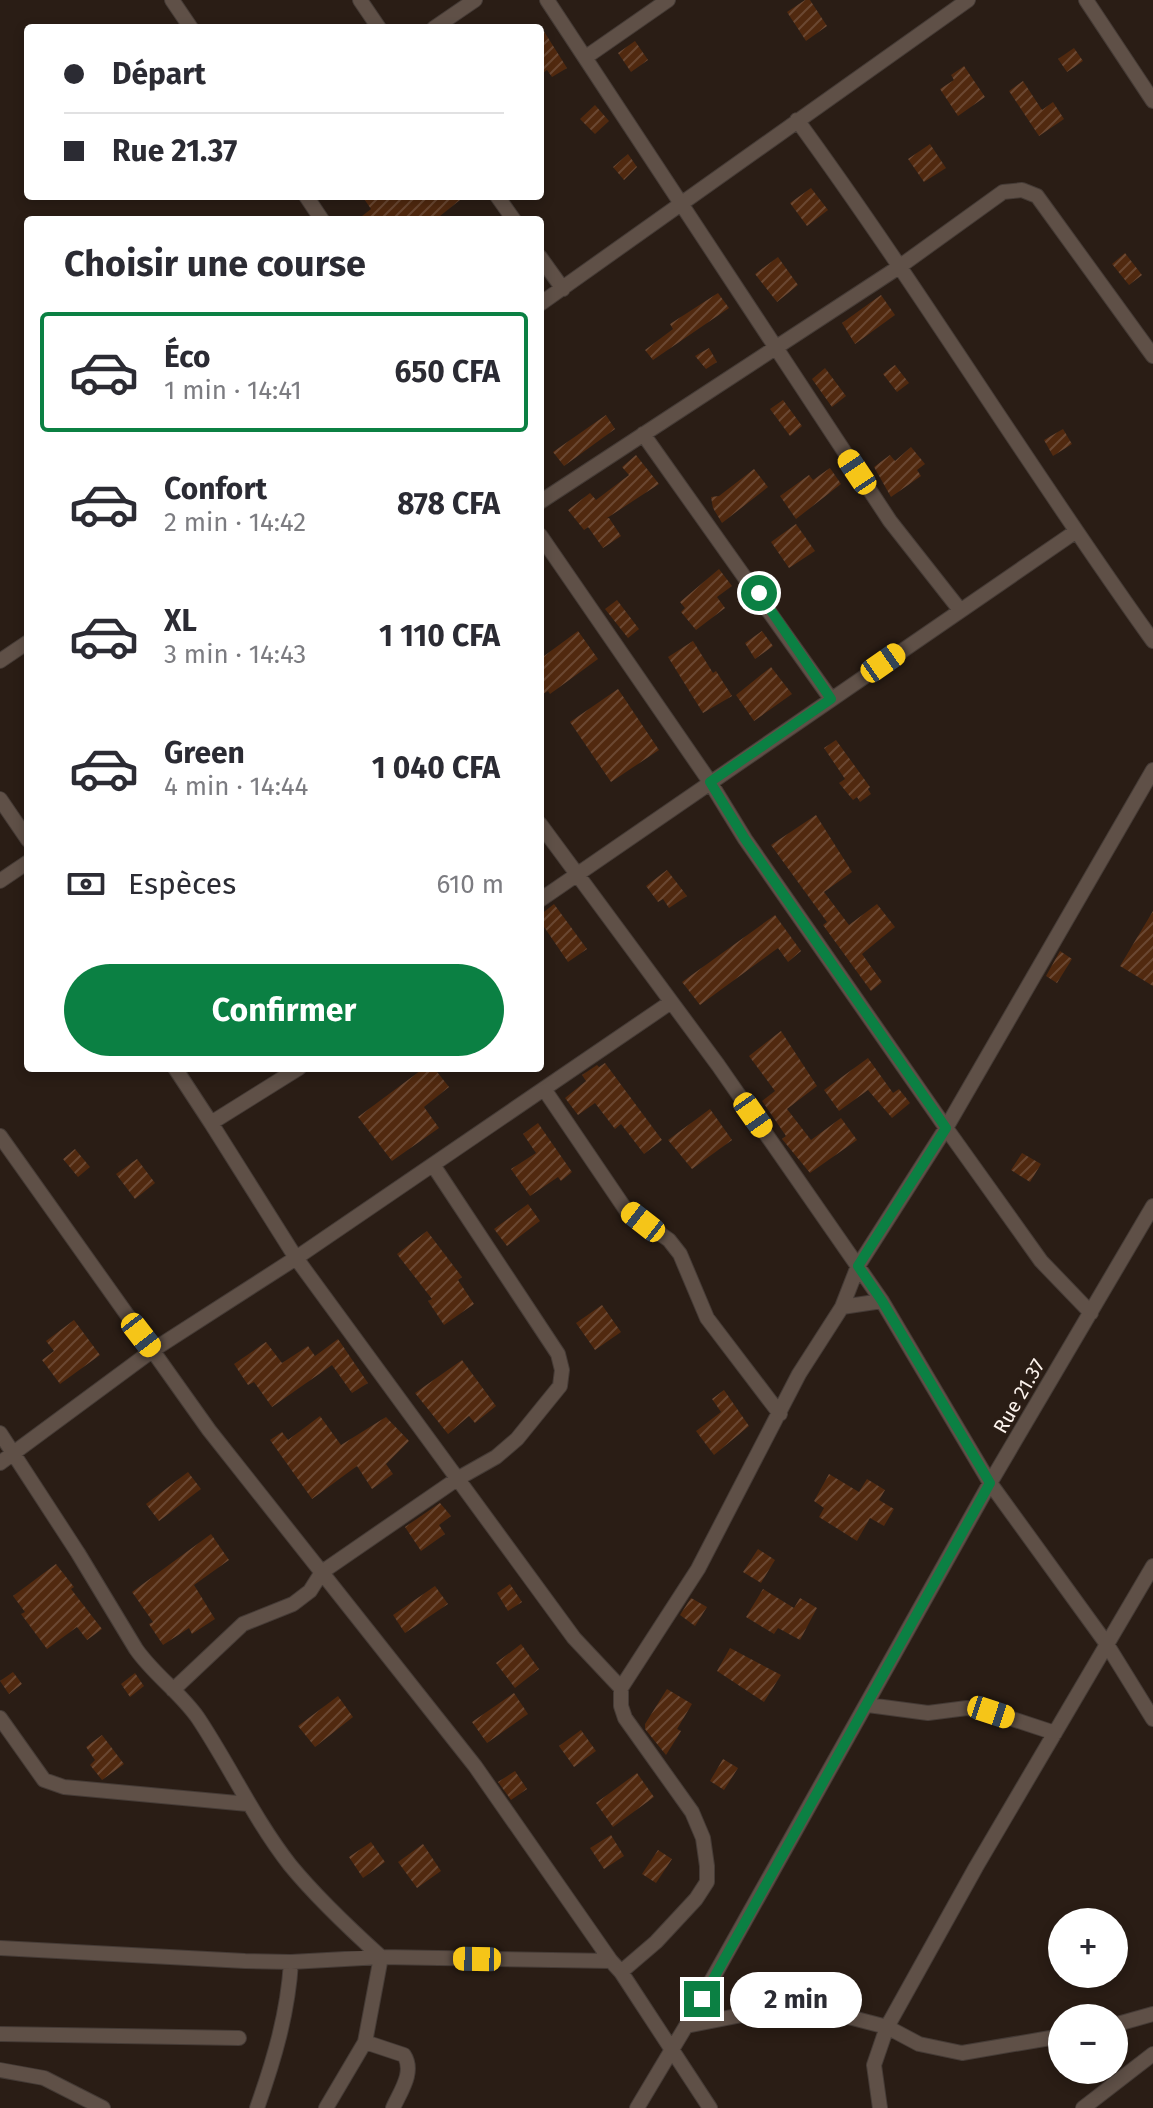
<!DOCTYPE html>
<html lang="fr">
<meta charset="utf-8">
<style>
:root{--surface:#fff;--page:#f7f7f7;--text:#2b2b33;--muted:#7c7c81;--line:#e1e1e2;--accent:#0b8043}
body{margin:0;font-family:"Fira Sans",sans-serif;background:var(--page);color:var(--text);height:100vh;display:flex;flex-direction:column;font-size:30px;white-space:nowrap}
*{box-sizing:border-box;margin:0}
p{font-size:26px;color:var(--muted)}
.icon{flex:none;width:44px;height:44px;fill:none;stroke:currentColor;stroke-width:2;stroke-linecap:round;stroke-linejoin:round}
.map{position:relative;flex:1;overflow:hidden}
.sheet{position:absolute;left:24px;top:216px;width:520px;height:856px;display:flex;flex-direction:column;background:var(--surface);border-radius:8px;box-shadow:0 4px 12px #0003}
.sheet>*{flex:none}
.hud{position:absolute;left:24px;top:24px;width:520px;height:176px;border-radius:8px;box-shadow:0 4px 12px #0003;display:grid;align-content:center;height:176px;padding:0 40px;background:var(--surface)}
.fabs{position:absolute;left:1048px;top:1908px;display:grid;gap:16px}
.fabs a{display:grid;place-items:center;width:80px;height:80px;border-radius:50%;background:var(--surface);box-shadow:0 4px 12px #0003;font-size:40px}
.end{position:absolute;width:36px;height:36px;margin:-18px;border:10px solid #0b8043;background:#fff;box-shadow:0 0 0 4px #fff}
.from{border-radius:50%}
.bubble{position:absolute;height:56px;border-radius:28px;background:var(--surface);box-shadow:0 4px 12px #0003;font-size:26px;font-weight:700;line-height:56px;text-align:center}
.car{position:absolute;width:24px;height:48px;margin:-24px -12px;border-radius:10px;box-shadow:0 0 6px 2px #0007;background:linear-gradient(#f5c518 24%,#345 0 40%,#f5c518 0 76%,#345 0 86%,#f5c518 0)}
.hud b{display:flex;align-items:center;gap:28px;height:76px;font-size:30px}
.hud b+b{border-top:2px solid var(--line)}
.hud i{width:20px;height:20px;background:var(--text)}
ul{padding:0;list-style:none}
li{display:flex;align-items:center;gap:24px;height:120px;margin:0 16px 12px;padding:0 24px;border:4px solid transparent;border-radius:8px}
li div{flex:1}
li b{display:block;font-size:30px}
li em{font-style:normal;font-weight:700}
li.current{border-color:var(--accent)}
li>.icon{width:72px;height:72px;stroke-width:1.5}
h2{padding:0 40px;font-size:36px;line-height:96px}
.pay{display:flex;align-items:center;gap:20px;height:88px;padding:0 40px;font-size:30px}
.pay p{margin-inline-start:auto}
.cta{display:flex;gap:16px;margin-top:auto;padding:16px 40px}
.cta a{flex:1;height:92px;border-radius:48px;background:var(--accent);color:#fff;font-size:32px;font-weight:700;line-height:92px;text-align:center}
.map>svg:first-child{display:block}
</style>
<div class="map">
<svg width="1153" height="2108" viewBox="0 0 1153 2108">
<defs>
<pattern id="building-hatch" width="6" height="6" patternUnits="userSpaceOnUse" patternTransform="scale(2)"><rect width="6" height="6" fill="#51290f"/><path d="M-1 1l2-2M0 6l6-6M5 7l2-2" fill="none" stroke="#6b4832"/></pattern>
</defs>
<rect width="100%" height="100%" fill="#2a1d15"/>
<path fill="url(#building-hatch)" d="M805 0H810L827 26 806 41 787 12Z
M540 25 567 68 552 77 547 70 540 75Z
M635 41 648 60 631 72 618 53Z
M1074 48 1083 61 1067 72 1058 59Z
M964 66 985 97 958 116 940 89 954 80 951 75Z
M1023 81 1042 110 1053 102 1064 119 1039 136 1009 91Z
M595 105 609 121 595 134 580 119Z
M930 144 946 168 924 182 908 159Z
M628 154 637 167 624 180 613 167Z
M811 188 828 210 807 226 790 203Z
M362 196H465L435 220H357L371 209Z
M1125 253 1142 275 1129 285 1112 264Z
M778 257 798 285 777 302 755 274Z
M718 293 729 308 653 360 645 350 673 329 670 324Z
M881 295 895 315 855 344 842 323Z
M709 348 717 362 706 369 695 356Z
M895 365 909 383 897 392 883 374Z
M825 368 846 396 832 407 812 379Z
M783 400 802 426 790 436 770 409Z
M606 415 615 429 564 466 553 452Z
M1063 429 1072 444 1053 456 1044 440Z
M911 447 925 464 917 470 921 476 891 497 874 467 890 455 895 461Z
M636 455 659 484 607 518H609L621 536 603 548 588 527 584 530 568 510 590 493 596 500 629 475 622 467Z
M830 468 841 484 796 519 780 496 809 475 813 480Z
M754 469 768 487 722 523 713 508 711 497 719 496Z
M796 524 815 551 789 568 771 542Z
M719 569 732 586 717 597 725 608 696 630 681 612 685 608 680 602Z
M617 600 639 629 628 638 605 609Z
M578 631 598 659 550 694 548 691 540 696V659Z
M762 631 773 646 755 659 745 643Z
M693 641 713 673 716 671 732 696 703 713 668 657Z
M771 667 792 694 754 721 736 695Z
M618 689 659 750 611 782 570 722Z
M836 740 870 787 868 789 871 794 860 802 857 797 853 800 839 783 845 779 824 748Z
M816 815 852 872 824 892 849 925 877 904 895 927 862 954 882 982 871 991 823 925 827 922 771 845Z
M667 870 687 896 669 908 663 899 658 902 646 886Z
M554 904 587 949 568 962 540 921V915Z
M1153 911V986L1120 966Z
M775 915 801 951 788 962 778 948 700 1005 682 982Z
M1060 951 1072 959 1057 983 1046 976Z
M781 1031 817 1086 787 1109 811 1140 841 1118 857 1140 810 1173 782 1139 786 1136 762 1101 775 1091 749 1056Z
M868 1058 893 1093 899 1089 910 1103 892 1118 868 1090 839 1111 824 1090Z
M605 1063 662 1140 644 1154 621 1124 615 1129 595 1103 578 1115 565 1098 586 1081 582 1075 597 1065 599 1067Z
M424 1068H434L449 1087 424 1107 439 1128 392 1161 358 1117Z
M710 1109 732 1140 692 1169 668 1140Z
M538 1123 572 1172 561 1181 558 1177 530 1196 511 1169 536 1153 523 1134Z
M75 1149 90 1167 78 1177 63 1159Z
M1022 1153 1041 1164 1030 1182 1011 1170Z
M137 1159 155 1183 135 1199 116 1174Z
M528 1204 540 1221 507 1246 494 1229Z
M427 1231 462 1277 458 1280 474 1304 444 1325 428 1301 432 1299 397 1254Z
M602 1305 621 1332 595 1350 576 1323Z
M74 1320 100 1355 60 1384 42 1360 54 1351 46 1341Z
M338 1339 368 1383 352 1393 332 1365 272 1407 254 1382 248 1385 234 1364 266 1342 282 1363 308 1346 315 1356Z
M462 1360 496 1406 475 1423 469 1416 448 1434 415 1393Z
M724 1390 749 1426 714 1455 696 1431 721 1412 712 1399Z
M320 1416 341 1445 386 1417 409 1441 386 1464 393 1474 372 1489 357 1466 312 1499 270 1440 282 1432 288 1440Z
M188 1472 201 1489 159 1521 146 1504Z
M829 1474 859 1492 867 1479 885 1490 879 1500 894 1509 884 1526 870 1518 857 1541 819 1517 824 1508 814 1501Z
M440 1503 451 1516 439 1525 445 1534 421 1551 405 1527Z
M211 1534 229 1560 194 1585 215 1619 192 1634 189 1628 163 1645 149 1624 153 1622 132 1592Z
M758 1549 775 1560 761 1583 743 1572Z
M56 1564 74 1587 71 1589 102 1629 87 1640 77 1627 47 1649 21 1614 25 1612 13 1596Z
M510 1584 522 1602 508 1611 497 1593Z
M435 1586 448 1604 405 1633 393 1615Z
M763 1589 794 1608 800 1598 817 1608 800 1640 778 1628 774 1634 746 1617Z
M691 1598 707 1607 695 1626 680 1615Z
M521 1644 539 1669 515 1688 496 1663Z
M730 1648 781 1675 764 1702 717 1671Z
M13 1672 22 1684 9 1694 0 1681Z
M135 1673 144 1686 130 1697 121 1684Z
M667 1689 692 1704 677 1729 681 1731 666 1755 645 1729V1724Z
M514 1693 528 1714 487 1743 472 1722Z
M338 1696 353 1717 315 1747 298 1726Z
M581 1730 596 1751 574 1767 559 1746Z
M102 1735 124 1764 102 1780 90 1765 95 1760 86 1747Z
M723 1759 738 1768 724 1790 710 1781Z
M515 1771 527 1789 511 1800 498 1782Z
M637 1773 654 1797 613 1827 596 1803Z
M611 1835 624 1856 604 1869 590 1848Z
M371 1842 385 1862 363 1878 349 1857Z
M423 1844 441 1871 417 1888 398 1862Z
M658 1850 672 1859 656 1883 642 1874Z"/>
<g fill="none" stroke-linecap="round" stroke-linejoin="round">
<defs>
<path id="minor" d="M172 0 191 28
M360 0 379 28
M547 0 890 521 960 610
M1086 0 1153 101
M434 28 475 0
M586 57 668 0
M797 120C921 290 1030 470 1153 641
M306 196 322 220
M497 196 514 220
M540 257 563 289
M540 304 968 0
M643 434 831 699
M540 502 899 267 1003 192 1022 190 1037 196 1153 356
M540 535 710 782 745 839 946 1128 1041 1261 1091 1313
M0 661 28 642
M0 799 28 840
M540 824 718 1065 882 1301 990 1483 1106 1643 1153 1719
M0 881 28 862
M540 900 1075 532
M175 1068 211 1123
M544 1089 626 1210 669 1240 680 1254 707 1318 780 1414
M0 1136 209 1430 475 1766 611 1961 621 1972 710 2108
M842 1307 858 1266 946 1128 1153 770
M0 1433 78 1553 136 1649C154 1675 180 1692 198 1718 230 1766 254 1819 290 1865 317 1898 349 1928 381 1957L365 2042 326 2108
M0 1463 153 1350 296 1258 211 1123 299 1068
M621 1688 574 1638 296 1258 671 1002
M173 1690 243 1624 293 1604 310 1591 322 1572 457 1479 496 1457 517 1439 560 1386 562 1370 558 1354 433 1165
M868 1705 928 1713 967 1708 991 1712 1055 1733
M0 1718 44 1780 64 1787 248 1804
M0 1948 245 1961 291 1962 381 1957 611 1961
M621 1972 656 1942 696 1899 707 1882V1866L703 1838 692 1812 625 1718 621 1706V1688L698 1569 799 1374 842 1307 882 1301
M1114 2025 1153 2014
M686 2026 772 2009 814 2008 887 2027 919 2044 962 2053 1062 2036
M0 2034 239 2038
M365 2042 404 2055C415 2072 400 2092 393 2108
M0 2070 44 2078 103 2108
M257 2108C274 2060 288 2013 291 1962
M637 2108 686 2026 990 1483 1153 1206
M880 2108 874 2065 887 2027 976 1867 1153 1566
M1083 2108 1153 2054"/>
</defs>
<use href="#minor" stroke="#453b36" stroke-width="16"/>
<use href="#minor" stroke="#5f5047" stroke-width="14"/>
</g>
<g fill="none" stroke-linecap="round" stroke-linejoin="round">
<path stroke="#0b8043" stroke-width="10" d="M702 1999 990 1483 882 1301 858 1266 946 1128 745 839 710 782 831 699 759 593"/>
</g>
<g text-anchor="middle" dominant-baseline="central" stroke-width="6" stroke-linejoin="round" paint-order="stroke">
<g font-size="20" fill="#fcf3ed" stroke="#2a1d15">
<text transform="translate(1019 1396) rotate(-60)">Rue 21.37</text>
</g>
</g>
</svg>
<div class="fabs">
<a>+</a>
<a>−</a>
</div>
<i class="end from" style="left:759px;top:593px"></i>
<i class="end" style="left:702px;top:1999px"></i>
<div class="bubble" style="left:730px;top:1972px;width:132px">2 min</div>
<i class="car" style="left:857px;top:472px;rotate:326deg"></i>
<i class="car" style="left:883px;top:663px;rotate:55deg"></i>
<i class="car" style="left:753px;top:1115px;rotate:145deg"></i>
<i class="car" style="left:643px;top:1222px;rotate:308deg"></i>
<i class="car" style="left:141px;top:1335px;rotate:142deg"></i>
<i class="car" style="left:991px;top:1712px;rotate:108deg"></i>
<i class="car" style="left:477px;top:1959px;rotate:271deg"></i>
<div class="hud">
<b><i class="from"></i>Départ</b>
<b><i></i>Rue 21.37</b>
</div>
<section class="sheet">
<h2>Choisir une course</h2>
<ul>
<li class="current"><svg class="icon" aria-label="car" viewBox="0 0 24 24"><path d="M5 17H2v-5l4-1 3-4h7l3 4 3 1v5h-3M9 17h6M6 11h13"/><circle cx="7" cy="17" r="2"/><circle cx="17" cy="17" r="2"/></svg><div><b>Éco</b><p>1 min · 14:41</p></div><em>650 CFA</em></li>
<li><svg class="icon" aria-label="car" viewBox="0 0 24 24"><path d="M5 17H2v-5l4-1 3-4h7l3 4 3 1v5h-3M9 17h6M6 11h13"/><circle cx="7" cy="17" r="2"/><circle cx="17" cy="17" r="2"/></svg><div><b>Confort</b><p>2 min · 14:42</p></div><em>878 CFA</em></li>
<li><svg class="icon" aria-label="car" viewBox="0 0 24 24"><path d="M5 17H2v-5l4-1 3-4h7l3 4 3 1v5h-3M9 17h6M6 11h13"/><circle cx="7" cy="17" r="2"/><circle cx="17" cy="17" r="2"/></svg><div><b>XL</b><p>3 min · 14:43</p></div><em>1 110 CFA</em></li>
<li><svg class="icon" aria-label="car" viewBox="0 0 24 24"><path d="M5 17H2v-5l4-1 3-4h7l3 4 3 1v5h-3M9 17h6M6 11h13"/><circle cx="7" cy="17" r="2"/><circle cx="17" cy="17" r="2"/></svg><div><b>Green</b><p>4 min · 14:44</p></div><em>1 040 CFA</em></li>
</ul>
<div class="pay"><svg class="icon" aria-label="cash" viewBox="0 0 24 24"><path d="M3 7h18v10H3z"/><circle cx="12" cy="12" r="2"/></svg>Espèces<p>610 m</p></div>
<div class="cta"><a>Confirmer</a></div>
</section>
</div>
